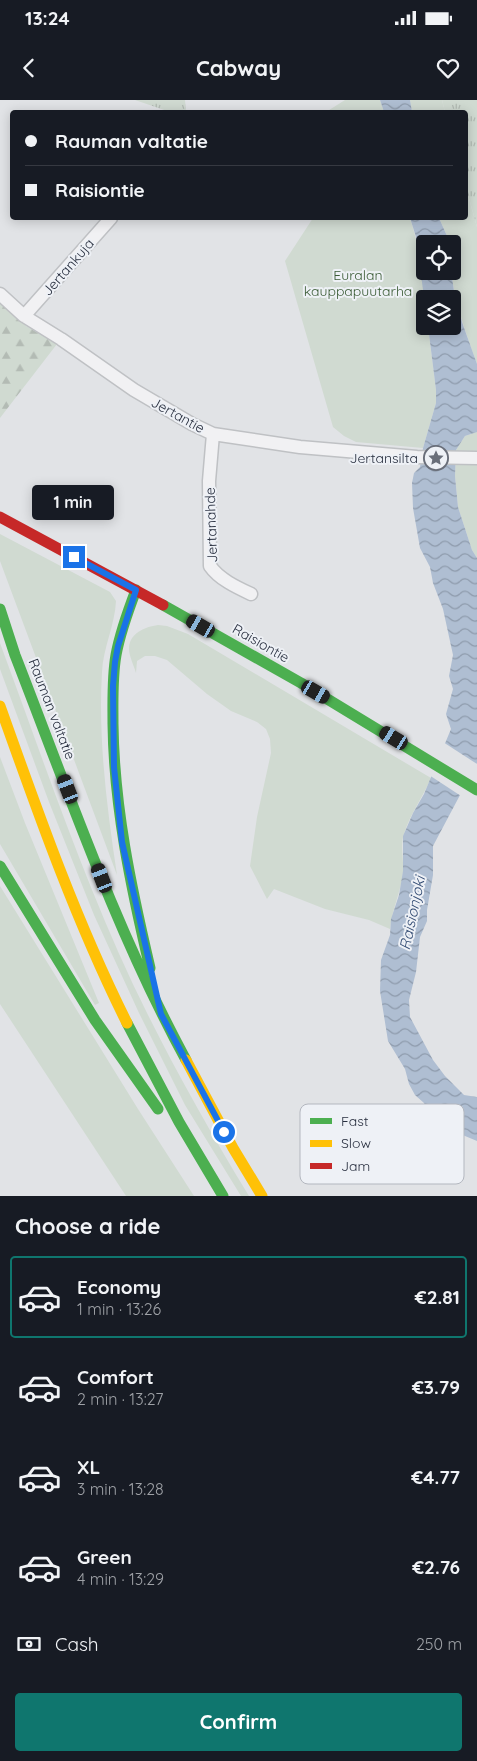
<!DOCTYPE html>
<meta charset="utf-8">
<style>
:root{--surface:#171b24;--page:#242831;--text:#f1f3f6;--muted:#9ea1a6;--line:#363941;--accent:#0f766e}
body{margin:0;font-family:Quicksand,sans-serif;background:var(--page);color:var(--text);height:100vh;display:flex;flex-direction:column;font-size:19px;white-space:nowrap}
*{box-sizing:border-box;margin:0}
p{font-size:16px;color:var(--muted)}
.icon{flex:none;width:28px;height:28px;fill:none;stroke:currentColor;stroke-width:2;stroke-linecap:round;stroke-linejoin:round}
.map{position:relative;height:1096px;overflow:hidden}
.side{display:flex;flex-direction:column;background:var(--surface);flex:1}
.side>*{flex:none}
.banner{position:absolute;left:10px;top:10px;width:458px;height:110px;border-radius:5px;box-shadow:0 2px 12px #0003;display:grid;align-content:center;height:110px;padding:0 15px;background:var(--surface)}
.controls{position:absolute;left:416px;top:135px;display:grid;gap:10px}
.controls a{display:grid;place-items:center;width:45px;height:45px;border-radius:5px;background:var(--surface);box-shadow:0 2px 12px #0003;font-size:25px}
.end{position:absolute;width:22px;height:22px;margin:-11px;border:6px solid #1a73e8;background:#fff;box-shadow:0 0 0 2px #fff}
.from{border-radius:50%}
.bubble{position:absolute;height:35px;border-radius:5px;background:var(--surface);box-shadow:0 2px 12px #0003;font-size:16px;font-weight:700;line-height:35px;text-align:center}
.car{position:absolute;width:15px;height:30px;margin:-15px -8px;border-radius:6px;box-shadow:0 0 4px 1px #0007;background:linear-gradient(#222 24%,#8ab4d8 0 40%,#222 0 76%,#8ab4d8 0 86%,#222 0)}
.banner b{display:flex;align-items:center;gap:18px;height:48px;font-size:19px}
.banner b+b{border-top:1px solid var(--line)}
.banner i{width:12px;height:12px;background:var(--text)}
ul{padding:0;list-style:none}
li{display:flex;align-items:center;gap:15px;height:82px;margin:0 10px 8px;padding:0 5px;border:2px solid transparent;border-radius:5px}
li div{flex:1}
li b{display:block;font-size:19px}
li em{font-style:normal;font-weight:700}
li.active{border-color:var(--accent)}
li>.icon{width:45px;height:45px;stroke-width:1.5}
h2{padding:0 15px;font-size:22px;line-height:60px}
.pay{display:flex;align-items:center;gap:12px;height:55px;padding:0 15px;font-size:19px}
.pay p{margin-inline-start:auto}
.action{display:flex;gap:10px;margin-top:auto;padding:10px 15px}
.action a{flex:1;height:58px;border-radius:5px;background:var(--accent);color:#fff;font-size:20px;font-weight:700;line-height:58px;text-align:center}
.status{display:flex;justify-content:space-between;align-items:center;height:35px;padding:0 25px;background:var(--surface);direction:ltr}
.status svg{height:14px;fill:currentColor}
header{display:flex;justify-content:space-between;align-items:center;height:65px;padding:0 15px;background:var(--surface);font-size:22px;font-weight:700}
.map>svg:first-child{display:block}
</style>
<div class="status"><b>13:24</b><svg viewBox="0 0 49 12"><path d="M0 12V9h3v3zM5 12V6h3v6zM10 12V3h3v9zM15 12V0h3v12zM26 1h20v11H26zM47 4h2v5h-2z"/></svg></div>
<header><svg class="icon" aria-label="back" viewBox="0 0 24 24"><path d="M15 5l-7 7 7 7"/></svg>Cabway<svg class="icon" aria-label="heart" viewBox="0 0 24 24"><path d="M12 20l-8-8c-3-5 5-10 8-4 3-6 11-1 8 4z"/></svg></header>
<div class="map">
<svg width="477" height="1096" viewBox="0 0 477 1096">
<defs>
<pattern id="forest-firs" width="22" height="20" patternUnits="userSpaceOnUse" patternTransform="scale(1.25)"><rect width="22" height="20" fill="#d0dad1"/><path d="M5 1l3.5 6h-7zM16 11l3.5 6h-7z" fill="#b3bbb4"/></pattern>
<pattern id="park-tufts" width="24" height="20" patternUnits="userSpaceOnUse" patternTransform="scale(1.25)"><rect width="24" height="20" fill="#d0dad1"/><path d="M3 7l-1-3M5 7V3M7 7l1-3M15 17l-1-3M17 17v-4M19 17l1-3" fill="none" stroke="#b3bbb4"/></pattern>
<pattern id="water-waves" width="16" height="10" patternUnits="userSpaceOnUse" patternTransform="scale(1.25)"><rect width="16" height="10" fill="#afbed2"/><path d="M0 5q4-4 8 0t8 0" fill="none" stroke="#8e9bac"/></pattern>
</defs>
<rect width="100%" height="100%" fill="#e1e3e6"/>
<path fill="#d0dad1" d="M345 0H380L384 12H326Z
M410 0H442L445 12H412Z
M465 84 477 127V264C466 233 455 204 451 171H452V144H448L447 136 439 118H465Z
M313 118H410C421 152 425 190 425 226H428L436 290V303L423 348 356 342 344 336 333 327 285 161Z
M477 332V458L472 450 458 407 455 376 456 350 465 336Z
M0 434 110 492 116 501C115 525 103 548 102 572 98 640 107 708 117 775L0 461Z
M158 525 167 526 188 534 431 678C423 697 410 714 404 734 400 745 404 760 403 772 401 792 392 809 390 829L369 820 325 809 274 789 267 799 250 766 257 717 271 653 270 639 266 629 257 622 231 611 207 594 167 560 155 556H145L137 561 136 573C134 566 129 556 129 549 129 533 145 527 158 525Z
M0 543C46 667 88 795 148 915 179 977 213 1037 249 1096H241L185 1005 139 913 94 815 49 702 0 569Z
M0 657 25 723 99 903 95 905 0 744Z
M0 786 138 1009 194 1096H126L0 904Z"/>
<path fill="url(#forest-firs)" d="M0 202 26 226 57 244 0 318Z"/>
<path fill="url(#park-tufts)" d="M135 0H185L186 12H170Z
M442 0H477V127L465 84V12H445Z"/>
<path fill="url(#water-waves)" d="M380 0H410L412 12H384Z
M410 118H439L447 136 448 144H425V171H451L454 191 462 222 477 264V332L465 336 456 350 455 376 458 407 472 450 477 458V663L433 746V775L427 810V821L420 837 416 872 409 900 410 917 433 960 445 976 464 995 477 997V1041L465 1036 428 1011 424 1003 415 995 409 984 405 969 388 941 380 891 381 860 390 835 391 819 399 795 403 771V736L413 713 424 694 451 629 446 614 453 589 449 576 453 555 443 509 433 483 430 467 420 448 413 408 412 383 414 373 420 367 423 348 436 303V290L428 226H452V199H425V205L416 137Z"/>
<path fill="#e1e3e6" d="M443 642 477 664V668L461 696 429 675Z"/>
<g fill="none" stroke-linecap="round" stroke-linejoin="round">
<defs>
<path id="street" d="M0 194 24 216 61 239 134 290 192 324 213 334 300 347 417 357 477 358
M24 216 111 118
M213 334 209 381 210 466C219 479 236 487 251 494"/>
</defs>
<use href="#street" stroke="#bfc1c4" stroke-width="15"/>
<use href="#street" stroke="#f1f1f3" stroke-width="12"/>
<path stroke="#4caf50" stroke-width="11" d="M136 490C128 511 120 533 116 555 112 578 113 601 113 624 114 707 131 787 150 868
M163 505 301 583 477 690
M0 509 15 555C68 691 116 831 186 960
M0 766 95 920 158 1009
M127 923 179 1022 223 1096"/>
<path stroke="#ffc107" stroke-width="11" d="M0 606C38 713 76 821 127 923
M186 960 233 1048 262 1096"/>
<path stroke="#c62828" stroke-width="11" d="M0 417 163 505"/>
</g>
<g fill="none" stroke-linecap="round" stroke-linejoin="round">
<path stroke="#1a73e8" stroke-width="6" d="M74 457 136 490 118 546 115 562 113 586 114 667 122 742 161 914 224 1032"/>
</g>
<defs>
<symbol id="sight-ring" viewBox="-11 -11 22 22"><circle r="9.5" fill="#eef1f6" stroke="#696e79" stroke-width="1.5"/><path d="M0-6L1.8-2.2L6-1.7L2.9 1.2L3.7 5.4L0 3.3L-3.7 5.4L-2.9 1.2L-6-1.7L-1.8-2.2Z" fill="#696e79"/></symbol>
</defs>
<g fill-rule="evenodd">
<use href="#sight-ring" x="422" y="344" width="28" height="28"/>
</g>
<g text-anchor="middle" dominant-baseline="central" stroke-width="4" stroke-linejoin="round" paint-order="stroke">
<g font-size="14" fill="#282f3f" stroke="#eef1f6">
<text transform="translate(68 167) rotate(-49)">Jertankuja</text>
<text transform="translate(178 315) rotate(29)">Jertantie</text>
<text transform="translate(211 425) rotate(-92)">Jertanahde</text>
<text transform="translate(261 543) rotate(30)">Raisiontie</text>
<text transform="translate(52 609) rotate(69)">Rauman valtatie</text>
</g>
<g font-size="14" fill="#3a5b35" stroke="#eef1f6">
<text x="358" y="175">Euralan<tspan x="358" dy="16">kauppapuutarha</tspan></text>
</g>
<g font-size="14" fill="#282f3f" stroke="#eef1f6" text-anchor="end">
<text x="418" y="358">Jertansilta</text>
</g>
<g font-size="15" font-style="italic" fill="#324b73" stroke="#eef1f6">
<text transform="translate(412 813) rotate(-78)">Raisionjoki</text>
</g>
</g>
<rect x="300" y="1004" width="164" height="80" rx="8" fill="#eef1f6" stroke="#b3b7bf" stroke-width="1"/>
<rect x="310" y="1018" width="22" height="6" fill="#4caf50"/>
<rect x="310" y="1040" width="22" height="7" fill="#ffc107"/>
<rect x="310" y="1063" width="22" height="6" fill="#c62828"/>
<g font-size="14" fill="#282f3f">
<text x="341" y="1026">Fast</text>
<text x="341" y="1048">Slow</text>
<text x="341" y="1071">Jam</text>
</g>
</svg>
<div class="controls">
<a><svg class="icon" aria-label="locate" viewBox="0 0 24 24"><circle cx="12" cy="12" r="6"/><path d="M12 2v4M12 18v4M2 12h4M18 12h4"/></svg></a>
<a><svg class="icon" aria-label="layers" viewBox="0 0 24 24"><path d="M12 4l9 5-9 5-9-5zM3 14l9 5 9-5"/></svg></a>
</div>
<i class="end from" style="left:224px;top:1032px"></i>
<i class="end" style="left:74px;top:457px"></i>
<div class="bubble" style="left:32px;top:385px;width:82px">1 min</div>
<i class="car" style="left:201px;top:526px;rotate:300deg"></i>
<i class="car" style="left:316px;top:592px;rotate:120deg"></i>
<i class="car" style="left:394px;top:638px;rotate:301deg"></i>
<i class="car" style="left:68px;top:689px;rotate:339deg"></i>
<i class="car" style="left:102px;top:778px;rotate:339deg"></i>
<div class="banner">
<b><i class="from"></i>Rauman valtatie</b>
<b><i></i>Raisiontie</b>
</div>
</div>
<section class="side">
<h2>Choose a ride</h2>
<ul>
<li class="active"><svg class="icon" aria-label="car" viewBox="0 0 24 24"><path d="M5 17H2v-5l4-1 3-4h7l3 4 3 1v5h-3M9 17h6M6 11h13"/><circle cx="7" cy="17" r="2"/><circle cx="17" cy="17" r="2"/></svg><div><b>Economy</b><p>1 min · 13:26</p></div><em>€2.81</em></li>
<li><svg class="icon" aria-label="car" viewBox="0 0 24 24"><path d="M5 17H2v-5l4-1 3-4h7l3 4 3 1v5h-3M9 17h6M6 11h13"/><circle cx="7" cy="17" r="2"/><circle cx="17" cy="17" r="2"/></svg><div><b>Comfort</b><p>2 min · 13:27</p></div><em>€3.79</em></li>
<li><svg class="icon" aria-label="car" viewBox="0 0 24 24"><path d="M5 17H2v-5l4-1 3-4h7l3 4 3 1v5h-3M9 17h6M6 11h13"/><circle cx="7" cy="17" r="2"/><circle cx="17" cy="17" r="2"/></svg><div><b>XL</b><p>3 min · 13:28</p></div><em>€4.77</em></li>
<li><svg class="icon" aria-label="car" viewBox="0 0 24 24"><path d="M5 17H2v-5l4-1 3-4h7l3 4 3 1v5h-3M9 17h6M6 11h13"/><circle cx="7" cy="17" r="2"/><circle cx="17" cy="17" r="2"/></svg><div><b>Green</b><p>4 min · 13:29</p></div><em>€2.76</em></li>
</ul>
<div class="pay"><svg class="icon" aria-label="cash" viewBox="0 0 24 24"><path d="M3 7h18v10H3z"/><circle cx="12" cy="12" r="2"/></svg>Cash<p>250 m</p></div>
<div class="action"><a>Confirm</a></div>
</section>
